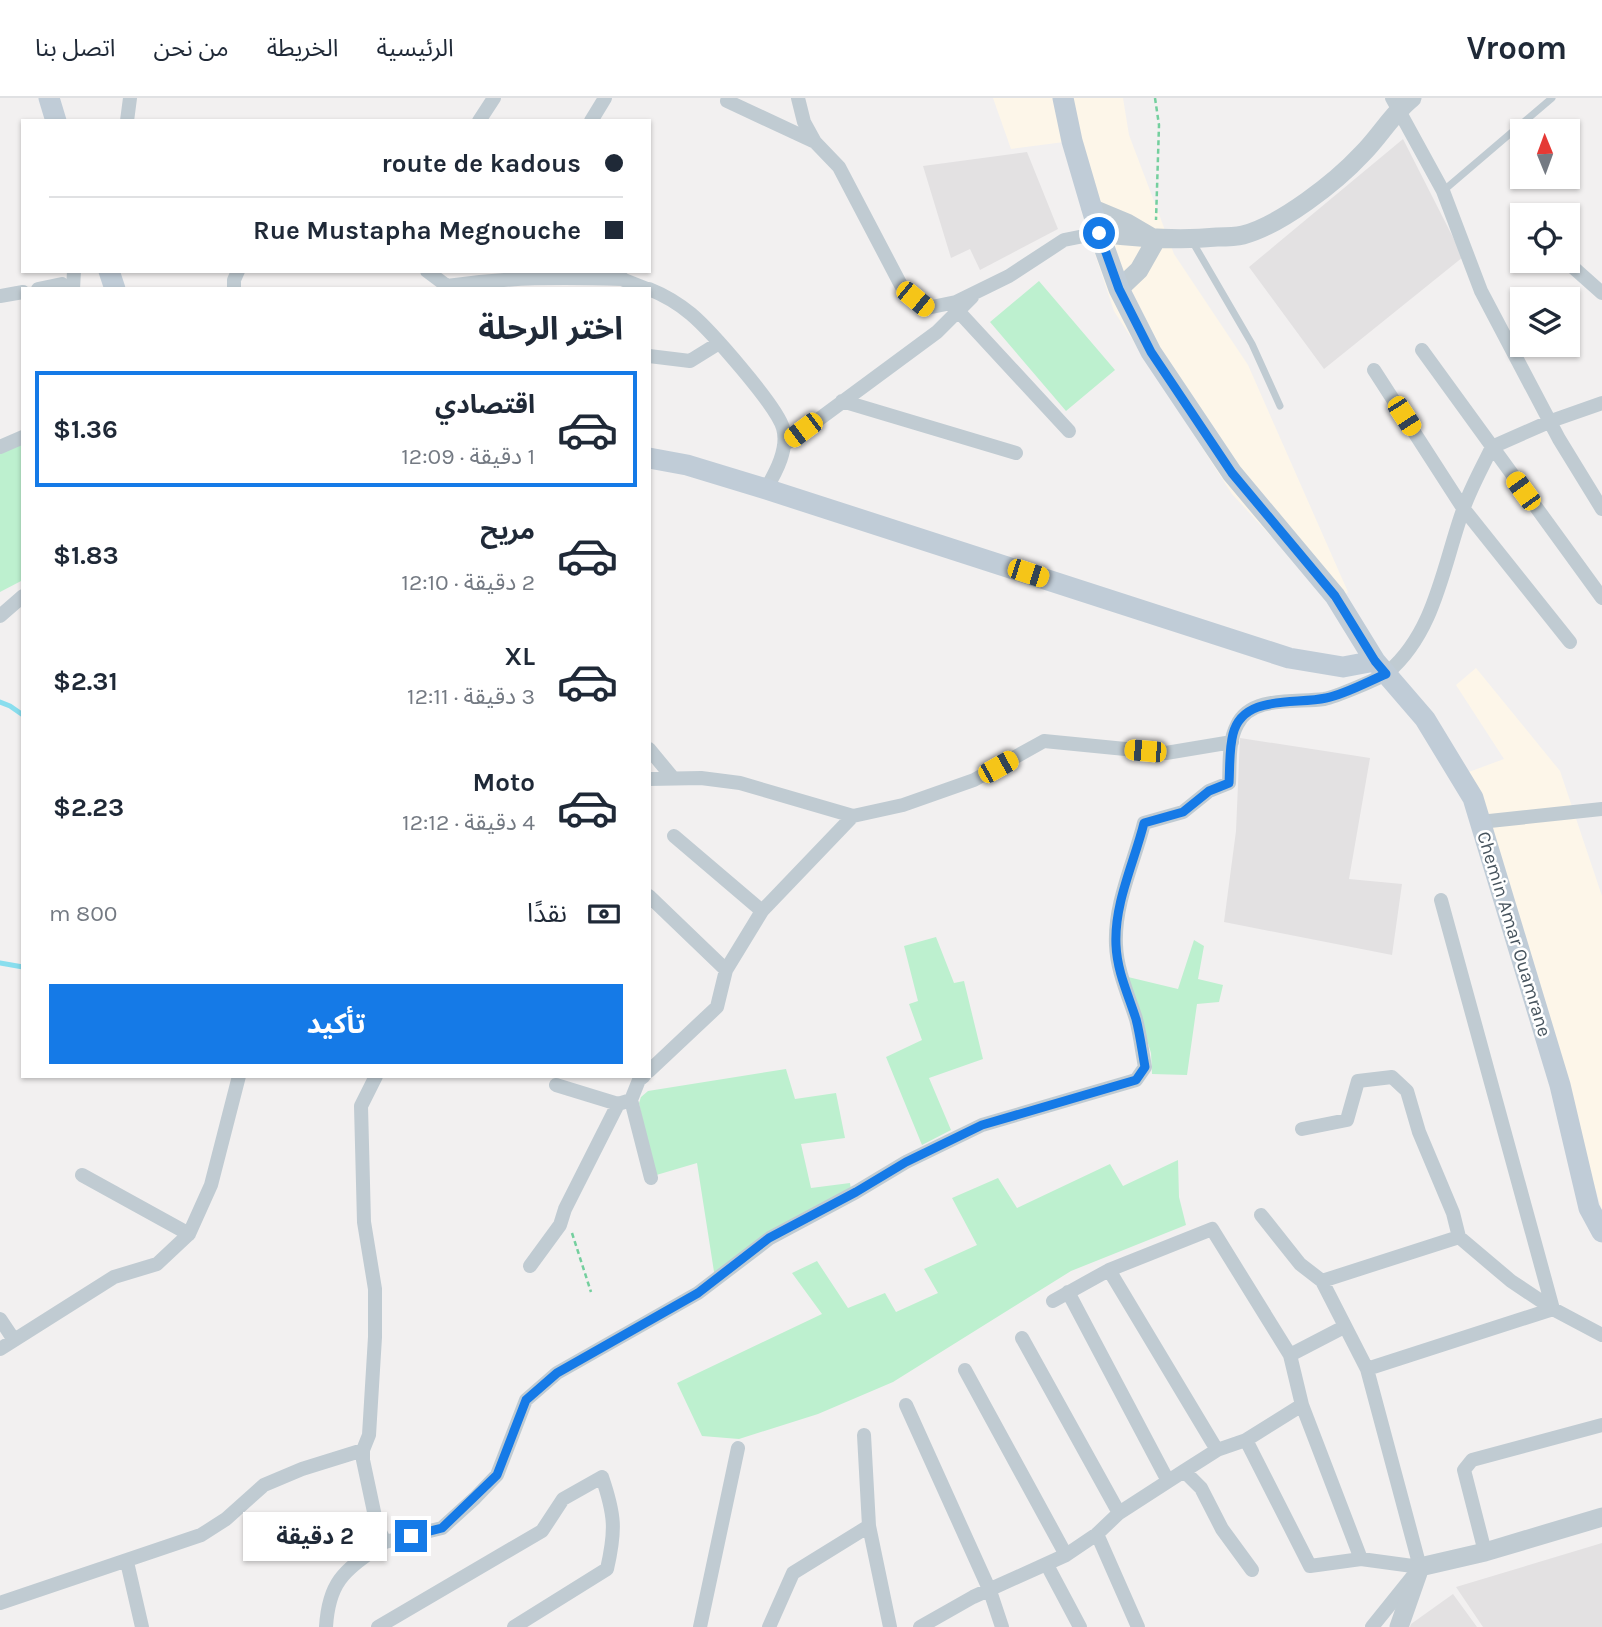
<!DOCTYPE html>
<html lang="ar">
<meta charset="utf-8">
<style>
:root{--surface:#fff;--page:#f6f6f7;--text:#1f2937;--muted:#747a83;--line:#e0e1e3;--accent:#157ae7}
body{margin:0;font-family:Karla,"Noto Sans Arabic",sans-serif;background:var(--page);color:var(--text);direction:rtl;height:100vh;display:flex;flex-direction:column;font-size:26px;white-space:nowrap}
*{box-sizing:border-box;margin:0}
p{font-size:23px;color:var(--muted)}
.icon{flex:none;width:38px;height:38px;fill:none;stroke:currentColor;stroke-width:2;stroke-linecap:round;stroke-linejoin:round}
.map{position:relative;flex:1;overflow:hidden;direction:ltr}
.panel{position:absolute;left:21px;top:189px;width:630px;height:791px;display:flex;flex-direction:column;background:var(--surface);border-radius:0px;box-shadow:0 2px 5px #0004;direction:rtl}
.panel>*{flex:none}
.guide{position:absolute;left:21px;top:21px;width:630px;height:154px;border-radius:0px;box-shadow:0 2px 5px #0004;direction:rtl;display:grid;align-content:center;height:154px;padding:0 28px;background:var(--surface)}
.needle{width:46px;rotate:359deg}
.controls{position:absolute;left:1510px;top:21px;display:grid;gap:14px}
.controls a{display:grid;place-items:center;width:70px;height:70px;border-radius:0px;background:var(--surface);box-shadow:0 2px 5px #0004;font-size:35px}
.end{position:absolute;width:32px;height:32px;margin:-16px;border:9px solid #157ae7;background:#fff;box-shadow:0 0 0 4px #fff}
.from{border-radius:50%}
.bubble{position:absolute;height:49px;border-radius:0px;background:var(--surface);box-shadow:0 2px 5px #0004;font-size:23px;font-weight:700;line-height:49px;text-align:center;direction:rtl}
.car{position:absolute;width:21px;height:42px;margin:-21px -10px;border-radius:9px;box-shadow:0 0 5px 2px #0007;background:linear-gradient(#f5c518 24%,#345 0 40%,#f5c518 0 76%,#345 0 86%,#f5c518 0)}
.guide b{display:flex;align-items:center;gap:24px;height:66px;font-size:26px}
.guide b+b{border-top:2px solid var(--line)}
.guide i{width:18px;height:18px;background:var(--text)}
ul{padding:0;list-style:none}
li{display:flex;align-items:center;gap:21px;height:116px;margin:0 14px 10px;padding:0 14px;border:4px solid transparent;border-radius:0px}
li div{flex:1}
li b{display:block;font-size:26px}
li em{font-style:normal;font-weight:700}
li.selected{border-color:var(--accent)}
li>.icon{width:63px;height:63px;stroke-width:1.5}
h2{padding:0 28px;font-size:32px;line-height:84px}
.pay{display:flex;align-items:center;gap:18px;height:77px;padding:0 28px;font-size:26px}
.pay p{margin-inline-start:auto}
.button{display:flex;gap:14px;margin-top:auto;padding:14px 28px}
.button a{flex:1;height:80px;border-radius:0px;background:var(--accent);color:#fff;font-size:28px;font-weight:700;line-height:80px;text-align:center}
header{display:flex;align-items:center;gap:42px;box-sizing:border-box;height:98px;padding:0 35px;background:var(--surface);border-bottom:2px solid var(--line)}
header strong{font-size:33px}
nav{display:flex;gap:38px;margin-inline-start:auto;font-size:24px}
.map>svg:first-child{display:block}
</style>
<header>
<strong>Vroom</strong>
<nav><a>الرئيسية</a><a>الخريطة</a><a>من نحن</a><a>اتصل بنا</a></nav>
</header>
<div class="map">
<svg width="1602" height="1529" viewBox="0 0 1602 1529">
<rect width="100%" height="100%" fill="#f2f0f0"/>
<path fill="#fdf6e9" d="M993 0H1123L1129 37 1174 156 1248 267 1348 494 1334 507 1232 396 1114 213 1085 126 1064 44 1011 51Z
M1476 570 1560 673 1602 798V1112L1466 675 1504 661 1456 587Z"/>
<path fill="#e3e1e2" d="M1403 41 1463 159 1324 271 1249 169Z
M1027 54 1058 131 980 172 970 151 951 160 923 68Z
M1240 640 1370 660 1349 781 1402 786 1392 857 1224 824 1236 733Z
M1602 1445V1529H1483L1456 1489Z
M1453 1496 1477 1529H1410L1411 1526Z"/>
<path fill="#bdf0cf" d="M1039 183 1115 272 1066 313 990 224Z
M23 343V482L0 494V353Z
M936 839 954 885 964 883 983 961 929 980 951 1032 922 1047 886 959 922 942 909 906 918 903 904 848Z
M1194 842 1204 848 1198 881 1223 887 1219 904 1197 906 1187 977 1152 976 1151 955 1128 879 1178 891Z
M786 971 795 1001 836 995 845 1040 801 1046 811 1090 850 1085 851 1092 715 1180 697 1065 653 1078 639 1005 641 999 648 993Z
M1178 1062 1179 1099 1186 1127 1071 1173 893 1284 818 1316 739 1341 702 1338 677 1285 822 1216 792 1175 817 1163 848 1210 885 1195 896 1214 938 1195 924 1171 977 1147 952 1100 998 1080 1017 1110 1110 1066 1123 1088Z"/>
<g fill="none" stroke-linecap="round" stroke-linejoin="round">
<path stroke="#89deee" stroke-width="5" d="M0 604 10 608 23 617
M0 865 23 869"/>
<path stroke="#74cf9e" stroke-width="2.5" stroke-dasharray="5 3.5" stroke-linecap="butt" d="M1155 0 1159 27 1156 122
M572 1135 591 1194"/>
<path stroke="#c0cbd2" stroke-width="7" d="M1443 93 1552 0
M1192 143 1252 246 1280 308"/>
<path stroke="#c0cbd2" stroke-width="14" d="M798 0 804 24 815 44 839 69 903 191 927 210 956 204 1009 178 1064 142 1099 135
M1392 0 1443 93 1481 193 1559 341 1602 411
M727 3 815 44
M127 23 130 0
M479 23 494 0
M591 23 605 0
M1566 163 1602 195
M427 173 447 188C508 179 561 179 623 181
M614 178 647 191
M38 191 62 186
M73 191 74 173
M234 191V182L238 173
M649 191C664 197 679 206 691 216 710 232 777 308 783 330 789 350 776 374 766 391
M0 198 23 194
M959 214 1069 333
M1422 252 1602 500
M649 258 690 263 719 245
M1374 272 1463 410 1570 544
M842 303 1016 355
M784 347 937 234 972 199
M0 349 23 339
M0 518 23 498
M649 651 673 680
M649 681 701 680 740 685 853 718 903 707 974 682 1044 643 1166 655 1232 644
M1480 724 1602 711
M674 738 762 813
M649 798 726 872
M649 973 717 909 726 872 762 813 853 718
M556 987 618 1006
M631 1002 651 1080
M1302 1031 1347 1022 1358 983 1392 979 1407 993 1419 1034 1453 1115 1459 1139 1511 1183 1553 1211 1602 1237
M82 1077 189 1136
M1261 1117 1300 1166 1322 1183 1367 1271 1420 1469
M530 1168 560 1127 565 1111 618 1006 631 1002 639 982 644 978
M1109 1172 1217 1352
M1322 1183 1459 1139
M1068 1194 1168 1383
M1053 1203 1109 1172 1212 1131 1290 1257 1302 1307 1361 1461
M0 1221 14 1242
M1022 1240 1119 1415
M0 1251 114 1179 157 1166 189 1136 211 1087 239 978
M1290 1257 1344 1229
M1367 1271 1553 1211 1441 802
M965 1272 1066 1457
M906 1307 990 1493 1002 1529
M864 1337 869 1428 890 1529
M1246 1342 1310 1468 1361 1461 1420 1469
M1184 1373 1201 1390 1222 1431 1252 1472
M1097 1436 1138 1529
M385 1444 442 1430 475 1400 497 1377 526 1302 557 1275 698 1195 770 1140 856 1094 906 1064 982 1027 1136 982 1145 969C1142 953 1140 936 1136 921 1128 896 1117 873 1116 847 1114 805 1134 765 1144 725L1183 714 1209 693 1229 685C1230 666 1228 644 1237 627 1251 597 1297 605 1324 601 1335 599 1379 581 1388 574 1435 534 1443 468 1463 412 1470 391 1482 370 1492 349L1551 323 1602 305
M1485 1454 1464 1372 1472 1362 1602 1327
M127 1464 142 1529
M1047 1467 1080 1529
M0 1505 201 1437 226 1421 264 1387 302 1371 363 1352
M326 1529C329 1479 348 1471 385 1444L377 1428 363 1362V1352L369 1337 375 1239V1191L364 1124 361 1008 376 978
M378 1529 542 1433 563 1401 602 1379C615 1417 616 1432 607 1471L514 1529
M700 1529 738 1350
M769 1529 793 1475 869 1428
M920 1529 973 1499 1066 1457 1097 1436 1119 1415 1184 1373 1217 1352 1246 1342 1302 1307
M1372 1529 1413 1478"/>
<path stroke="#c0cbd2" stroke-width="19" d="M1091 110 1127 125 1156 142 1139 172 1119 191
M1099 135C1139 140 1177 143 1217 139 1225 139 1235 139 1243 137 1281 127 1336 84 1362 56 1380 38 1392 16 1412 0
M1399 1529 1420 1469 1485 1454 1602 1419"/>
<path stroke="#c0ccd7" stroke-width="21" d="M49 0 56 23
M1063 0 1072 43 1099 135 1119 191 1151 254 1232 375 1335 498 1375 563 1425 621 1473 700 1560 987 1589 1110 1602 1134
M109 173 115 191
M649 360 687 367 766 391 1289 560 1343 569 1375 563"/>
</g>
<g fill="none" stroke-linecap="round" stroke-linejoin="round">
<path stroke="#157ae7" stroke-width="9" d="M411 1438 442 1430 497 1377 526 1302 557 1275 698 1195 769 1140 856 1094 906 1064 982 1027 1136 982 1145 969C1142 953 1140 936 1136 921 1128 896 1117 873 1116 847 1114 805 1134 765 1144 725L1183 714 1209 693 1229 685C1230 669 1229 651 1233 636 1243 596 1294 607 1326 600 1346 596 1367 584 1386 576L1375 563 1335 498 1232 375 1151 254 1119 191 1099 135"/>
</g>
<g text-anchor="middle" dominant-baseline="central" stroke-width="5" stroke-linejoin="round" paint-order="stroke">
<g font-size="19" fill="#47545e" stroke="#fff">
<text transform="translate(1514 836) rotate(73)">Chemin Amar Ouamrane</text>
</g>
</g>
</svg>
<div class="controls">
<a><svg class="needle" viewBox="-14 -14 28 28"><path d="M0-13l5 13h-10z" fill="#e53935"/><path d="M0 13l5-13h-10z" fill="#747a83"/></svg></a>
<a><svg class="icon" aria-label="locate" viewBox="0 0 24 24"><circle cx="12" cy="12" r="6"/><path d="M12 2v4M12 18v4M2 12h4M18 12h4"/></svg></a>
<a><svg class="icon" aria-label="layers" viewBox="0 0 24 24"><path d="M12 4l9 5-9 5-9-5zM3 14l9 5 9-5"/></svg></a>
</div>
<i class="end from" style="left:1099px;top:135px"></i>
<i class="end" style="left:411px;top:1438px"></i>
<div class="bubble" style="left:243px;top:1414px;width:144px">2 دقيقة</div>
<i class="car" style="left:915px;top:201px;rotate:129deg"></i>
<i class="car" style="left:1404px;top:318px;rotate:147deg"></i>
<i class="car" style="left:803px;top:332px;rotate:233deg"></i>
<i class="car" style="left:1523px;top:393px;rotate:324deg"></i>
<i class="car" style="left:1028px;top:475px;rotate:108deg"></i>
<i class="car" style="left:1145px;top:653px;rotate:275deg"></i>
<i class="car" style="left:998px;top:669px;rotate:61deg"></i>
<div class="guide">
<b><i class="from"></i>route de kadous</b>
<b><i></i>Rue Mustapha Megnouche</b>
</div>
<section class="panel">
<h2>اختر الرحلة</h2>
<ul>
<li class="selected"><svg class="icon" aria-label="car" viewBox="0 0 24 24"><path d="M5 17H2v-5l4-1 3-4h7l3 4 3 1v5h-3M9 17h6M6 11h13"/><circle cx="7" cy="17" r="2"/><circle cx="17" cy="17" r="2"/></svg><div><b>اقتصادي</b><p>1 دقيقة · 12:09</p></div><em>$1.36</em></li>
<li><svg class="icon" aria-label="car" viewBox="0 0 24 24"><path d="M5 17H2v-5l4-1 3-4h7l3 4 3 1v5h-3M9 17h6M6 11h13"/><circle cx="7" cy="17" r="2"/><circle cx="17" cy="17" r="2"/></svg><div><b>مريح</b><p>2 دقيقة · 12:10</p></div><em>$1.83</em></li>
<li><svg class="icon" aria-label="car" viewBox="0 0 24 24"><path d="M5 17H2v-5l4-1 3-4h7l3 4 3 1v5h-3M9 17h6M6 11h13"/><circle cx="7" cy="17" r="2"/><circle cx="17" cy="17" r="2"/></svg><div><b>XL</b><p>3 دقيقة · 12:11</p></div><em>$2.31</em></li>
<li><svg class="icon" aria-label="car" viewBox="0 0 24 24"><path d="M5 17H2v-5l4-1 3-4h7l3 4 3 1v5h-3M9 17h6M6 11h13"/><circle cx="7" cy="17" r="2"/><circle cx="17" cy="17" r="2"/></svg><div><b>Moto</b><p>4 دقيقة · 12:12</p></div><em>$2.23</em></li>
</ul>
<div class="pay"><svg class="icon" aria-label="cash" viewBox="0 0 24 24"><path d="M3 7h18v10H3z"/><circle cx="12" cy="12" r="2"/></svg>نقدًا<p>800 m</p></div>
<div class="button"><a>تأكيد</a></div>
</section>
</div>
